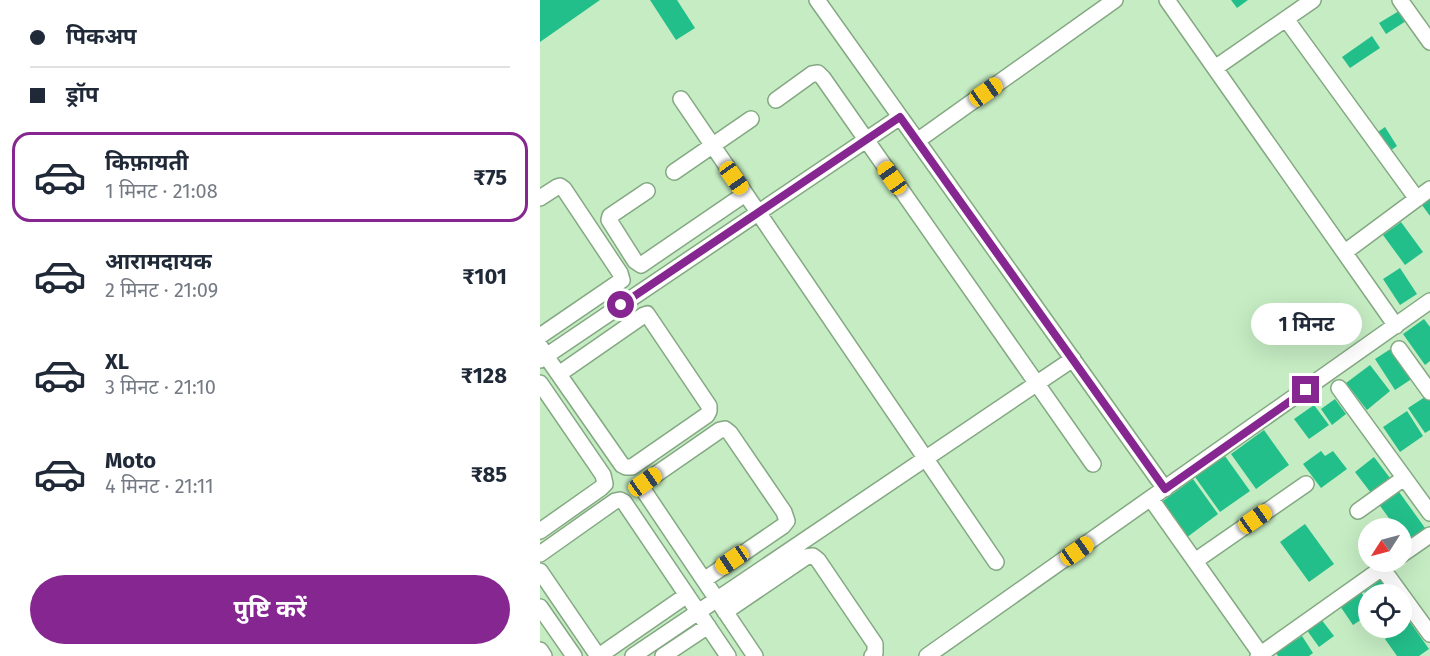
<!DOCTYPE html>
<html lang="hi">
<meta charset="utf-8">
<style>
:root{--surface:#fff;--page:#f6f6f7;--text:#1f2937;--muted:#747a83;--line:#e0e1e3;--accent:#862691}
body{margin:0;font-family:"Fira Sans","Noto Sans Devanagari",sans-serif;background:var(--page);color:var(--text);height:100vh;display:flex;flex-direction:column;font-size:22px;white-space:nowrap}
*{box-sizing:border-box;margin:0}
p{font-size:20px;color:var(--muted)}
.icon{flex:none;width:33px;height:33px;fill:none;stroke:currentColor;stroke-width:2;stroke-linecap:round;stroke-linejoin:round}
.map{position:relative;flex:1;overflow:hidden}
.panel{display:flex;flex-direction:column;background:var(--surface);width:540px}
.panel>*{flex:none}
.banner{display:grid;align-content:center;height:132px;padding:0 30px;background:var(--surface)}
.needle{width:39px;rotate:234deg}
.buttons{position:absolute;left:818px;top:518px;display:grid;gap:12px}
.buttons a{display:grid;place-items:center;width:54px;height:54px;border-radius:50%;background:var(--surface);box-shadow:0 6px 24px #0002;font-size:30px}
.end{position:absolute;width:27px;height:27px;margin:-14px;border:8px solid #862691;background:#fff;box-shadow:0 0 0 3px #fff}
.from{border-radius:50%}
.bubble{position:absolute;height:42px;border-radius:21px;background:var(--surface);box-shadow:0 6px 24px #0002;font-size:20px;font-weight:700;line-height:42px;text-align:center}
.car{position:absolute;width:18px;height:36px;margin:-18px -9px;border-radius:8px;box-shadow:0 0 4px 2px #0007;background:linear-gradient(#f5c518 24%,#345 0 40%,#f5c518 0 76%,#345 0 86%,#f5c518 0)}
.banner b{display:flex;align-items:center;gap:21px;height:57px;font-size:22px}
.banner b+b{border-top:2px solid var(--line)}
.banner i{width:15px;height:15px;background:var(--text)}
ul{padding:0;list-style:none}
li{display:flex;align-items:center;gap:18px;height:90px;margin:0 12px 9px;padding:0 18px;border:3px solid transparent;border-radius:18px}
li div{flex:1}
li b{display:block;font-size:22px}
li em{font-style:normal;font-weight:700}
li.on{border-color:var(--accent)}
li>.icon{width:54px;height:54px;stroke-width:1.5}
.cta{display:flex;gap:12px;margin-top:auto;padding:12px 30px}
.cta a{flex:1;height:69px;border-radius:36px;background:var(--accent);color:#fff;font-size:24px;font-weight:700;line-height:69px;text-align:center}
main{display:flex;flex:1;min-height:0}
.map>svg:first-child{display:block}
</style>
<main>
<section class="panel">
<div class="banner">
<b><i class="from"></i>पिकअप</b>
<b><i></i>ड्रॉप</b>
</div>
<ul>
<li class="on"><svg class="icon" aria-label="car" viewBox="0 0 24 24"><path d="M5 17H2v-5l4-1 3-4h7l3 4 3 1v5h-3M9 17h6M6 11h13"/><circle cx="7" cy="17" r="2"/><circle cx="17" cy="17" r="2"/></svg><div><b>किफ़ायती</b><p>1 मिनट · 21:08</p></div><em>₹75</em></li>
<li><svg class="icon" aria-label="car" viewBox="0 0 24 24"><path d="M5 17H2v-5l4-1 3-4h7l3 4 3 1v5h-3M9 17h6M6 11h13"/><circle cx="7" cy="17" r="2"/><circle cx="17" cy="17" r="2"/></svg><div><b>आरामदायक</b><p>2 मिनट · 21:09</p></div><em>₹101</em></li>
<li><svg class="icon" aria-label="car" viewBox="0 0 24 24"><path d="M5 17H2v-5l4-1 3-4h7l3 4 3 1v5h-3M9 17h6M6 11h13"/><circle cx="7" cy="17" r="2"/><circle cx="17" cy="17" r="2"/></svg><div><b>XL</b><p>3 मिनट · 21:10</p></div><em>₹128</em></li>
<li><svg class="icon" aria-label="car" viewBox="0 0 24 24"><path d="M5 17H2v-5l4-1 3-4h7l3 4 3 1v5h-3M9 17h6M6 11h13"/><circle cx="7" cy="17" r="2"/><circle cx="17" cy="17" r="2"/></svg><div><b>Moto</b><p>4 मिनट · 21:11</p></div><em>₹85</em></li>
</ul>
<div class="cta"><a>पुष्टि करें</a></div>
</section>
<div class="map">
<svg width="890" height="656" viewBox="0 0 890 656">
<rect width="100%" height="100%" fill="#c5ecc3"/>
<path fill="#23bf8a" d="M0 0H60L0 42Z
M110 0H137L155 28 136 40Z
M691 0H708L697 8Z
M859 11 866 21 846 34 839 23Z
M832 36 840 48 810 68 802 57Z
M845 127 857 146 847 153 835 134Z
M890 199V216L882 205Z
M861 222 883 252 865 265 843 235Z
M860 268 877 294 860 305 843 279Z
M884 319 890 327V361L885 365 863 334Z
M852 348 873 378 855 390 835 359Z
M830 365 850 391 827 410 806 383Z
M888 395 890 399V430L885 433 868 408Z
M795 399 806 414 792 425 781 409Z
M774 405 789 425 769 439 754 419Z
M867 411 883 436 860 452 843 427Z
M724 430 749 465 716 489 691 454Z
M781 451 785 456 793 451 807 469 781 488 763 464Z
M685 456 710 491 680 512 655 477Z
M834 457 850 478 831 493 815 472Z
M653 479 678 514 642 541 616 506Z
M857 489 885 528 861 545V528H841L851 521 838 503Z
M765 524 794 564 769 582 740 542Z
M843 578 855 594H828V596L824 592Z
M821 592 828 602V615L813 625 800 606Z
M781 619 794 636 779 647 766 629Z
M870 622 889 649 879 656H857L845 639Z
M762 636 773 653 769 656H738L736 653Z"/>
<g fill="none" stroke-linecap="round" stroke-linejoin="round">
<defs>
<path id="minor" d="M277 0 625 489
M627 0 856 326
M860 0 890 42
M746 19 877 199
M675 68 773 0
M141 99 456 562
M236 100 272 74 278 73 283 78 553 464
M377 141 575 0
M134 172 211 119
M107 191 70 216 69 220 95 261 101 265 205 194
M0 198 17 187 20 186 24 189 80 273 82 280 0 336
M805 252 890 189
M0 346 6 356 82 465 86 467H92L167 415 169 411V406L107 314 104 315 19 374
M859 349 890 392
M0 360 360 117
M0 383 63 475 65 484 61 488 0 531
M799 388 890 513
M611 499 722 656
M818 511 864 478
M0 554 75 501 80 500 84 502 188 656
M861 555 890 535
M655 561 766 484
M842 568 890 634
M0 571 58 656
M164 580 243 526 247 521 244 512 190 433 185 429 180 430 105 482 102 488 215 656
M0 607 34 656
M185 612 266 557 273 556 278 560 335 644V653L332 656
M0 650 4 656
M59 656 147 595
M93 656 533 359
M123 656 168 626
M387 656 890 301
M718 656 852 561"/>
</defs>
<use href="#minor" stroke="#84a882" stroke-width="18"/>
<use href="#minor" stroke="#fff" stroke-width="15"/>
</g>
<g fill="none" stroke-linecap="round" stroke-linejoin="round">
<path stroke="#862691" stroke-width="8" d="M81 305 360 117 625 489 766 390"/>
</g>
</svg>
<div class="buttons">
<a><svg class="needle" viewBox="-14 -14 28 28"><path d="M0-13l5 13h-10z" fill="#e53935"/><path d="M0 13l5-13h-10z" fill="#747a83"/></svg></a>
<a><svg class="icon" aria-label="locate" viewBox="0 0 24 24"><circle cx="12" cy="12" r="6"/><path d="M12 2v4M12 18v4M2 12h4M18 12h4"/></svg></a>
</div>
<i class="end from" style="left:81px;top:305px"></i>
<i class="end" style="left:766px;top:390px"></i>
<div class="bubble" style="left:711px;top:303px;width:111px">1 मिनट</div>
<i class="car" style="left:446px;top:92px;rotate:55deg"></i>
<i class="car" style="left:194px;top:178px;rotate:145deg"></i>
<i class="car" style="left:352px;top:178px;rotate:325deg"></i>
<i class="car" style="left:105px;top:482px;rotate:55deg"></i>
<i class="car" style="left:715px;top:519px;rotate:55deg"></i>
<i class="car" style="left:537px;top:551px;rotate:55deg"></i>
<i class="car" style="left:192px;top:560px;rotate:236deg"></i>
</div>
</main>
